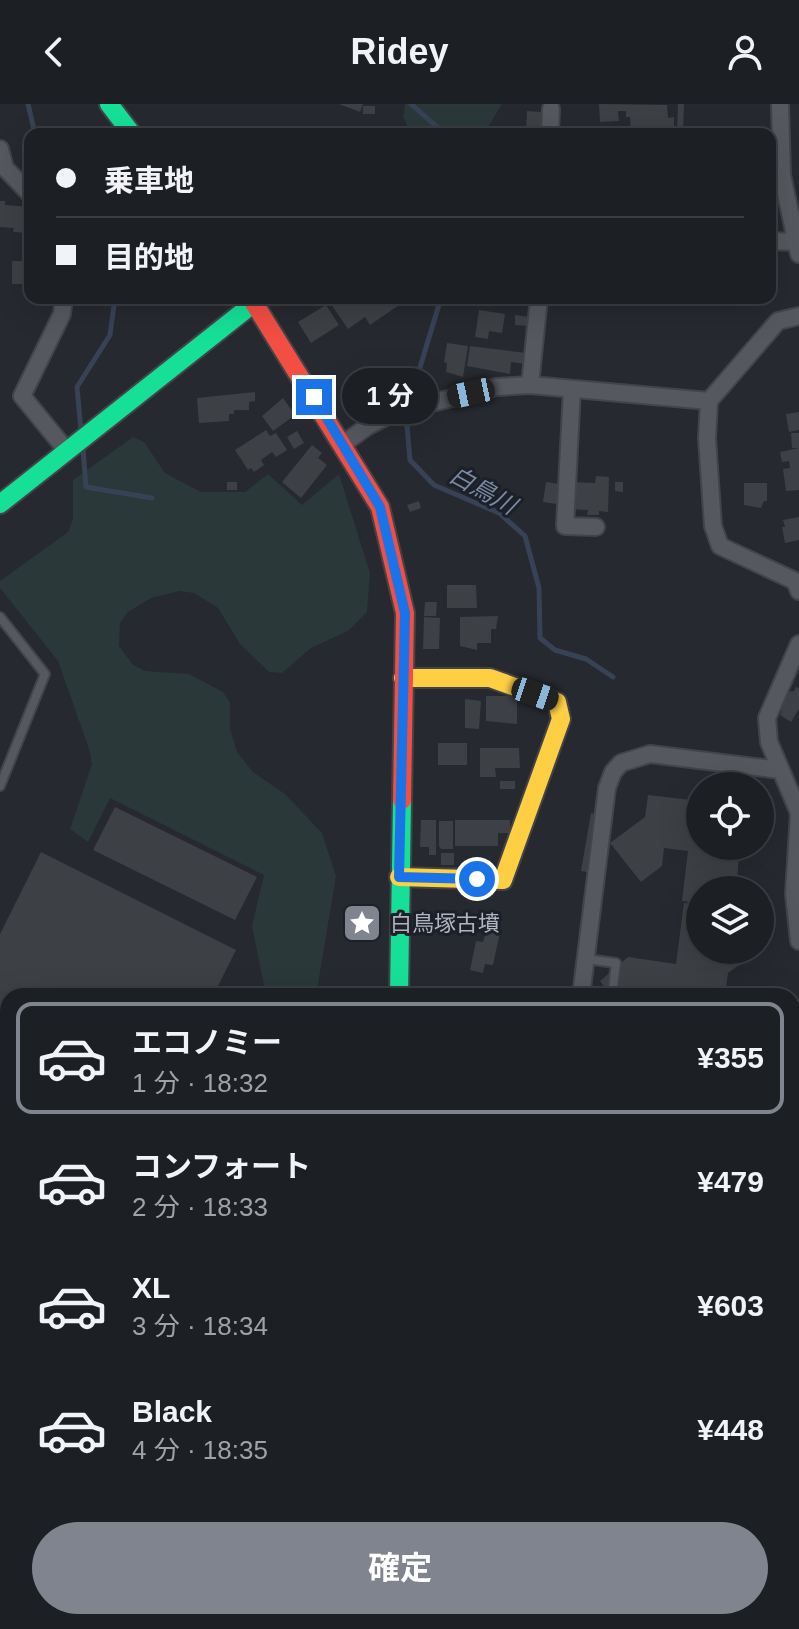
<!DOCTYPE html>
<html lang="ja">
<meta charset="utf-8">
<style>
:root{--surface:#1c1f23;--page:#25272b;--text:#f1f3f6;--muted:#a0a2a6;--line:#3a3d41;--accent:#80848e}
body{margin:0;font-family:Arial,"Noto Sans JP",sans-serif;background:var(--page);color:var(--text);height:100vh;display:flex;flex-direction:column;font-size:30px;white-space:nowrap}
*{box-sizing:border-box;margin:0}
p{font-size:26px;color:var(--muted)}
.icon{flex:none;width:44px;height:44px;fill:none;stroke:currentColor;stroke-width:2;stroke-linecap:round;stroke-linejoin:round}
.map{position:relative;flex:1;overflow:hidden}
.sheet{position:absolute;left:0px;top:884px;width:800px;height:642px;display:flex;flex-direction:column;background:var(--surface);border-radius:24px 24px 0 0;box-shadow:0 8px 32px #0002,0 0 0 2px var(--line)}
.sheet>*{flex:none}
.top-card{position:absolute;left:24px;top:24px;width:752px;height:176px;border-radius:16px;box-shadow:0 8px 32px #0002,0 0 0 2px var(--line);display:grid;align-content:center;height:176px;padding:0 32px;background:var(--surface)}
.tools{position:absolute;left:686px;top:668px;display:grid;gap:16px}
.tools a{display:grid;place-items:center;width:88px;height:88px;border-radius:50%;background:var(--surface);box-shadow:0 8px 32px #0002,0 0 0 2px var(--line);font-size:40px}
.end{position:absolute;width:36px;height:36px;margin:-18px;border:10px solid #1a73e8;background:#fff;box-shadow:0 0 0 4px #fff}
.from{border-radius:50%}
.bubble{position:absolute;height:56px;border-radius:28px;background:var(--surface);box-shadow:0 8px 32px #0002,0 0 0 2px var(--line);font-size:26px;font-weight:700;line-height:56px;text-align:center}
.car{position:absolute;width:24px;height:48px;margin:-24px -12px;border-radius:10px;box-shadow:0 0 6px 2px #0007;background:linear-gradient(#222 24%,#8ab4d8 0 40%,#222 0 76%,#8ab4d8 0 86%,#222 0)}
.top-card b{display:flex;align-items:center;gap:28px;height:76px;font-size:30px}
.top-card b+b{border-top:2px solid var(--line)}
.top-card i{width:20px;height:20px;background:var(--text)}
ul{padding:14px 0 0;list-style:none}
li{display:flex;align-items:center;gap:24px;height:112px;margin:0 16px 12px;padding:0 16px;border:4px solid transparent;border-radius:16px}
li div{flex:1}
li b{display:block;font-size:30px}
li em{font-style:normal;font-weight:700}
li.current{border-color:var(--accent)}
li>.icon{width:72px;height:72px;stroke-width:1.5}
.action{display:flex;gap:16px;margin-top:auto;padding:16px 32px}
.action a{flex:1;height:92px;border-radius:48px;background:var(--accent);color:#fff;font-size:32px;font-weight:700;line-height:92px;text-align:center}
header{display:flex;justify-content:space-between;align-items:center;height:104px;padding:0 32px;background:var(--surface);font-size:36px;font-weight:700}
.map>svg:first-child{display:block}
</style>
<header><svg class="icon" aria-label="back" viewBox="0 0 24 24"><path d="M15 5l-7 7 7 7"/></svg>Ridey<svg class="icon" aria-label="person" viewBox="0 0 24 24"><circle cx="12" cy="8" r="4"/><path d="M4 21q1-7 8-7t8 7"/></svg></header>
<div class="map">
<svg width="799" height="1525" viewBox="0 0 799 1525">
<rect width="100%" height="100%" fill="#26292f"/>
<path fill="#2a3839" d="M405 0H502L484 30H411L403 13Z
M133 333 144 338 165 369 201 388H245L268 370 302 401 339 370 370 469 367 508 348 527 311 544 282 569 269 568 240 540 218 504 194 489 180 487 151 494 128 508 120 519 119 542 133 561 145 567 189 570 223 588 230 598V625L237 648 253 668 285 690 322 729 336 772 316 892H266L252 822 264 771 110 694 88 738 70 725 92 660 90 648 58 557 0 484V477L68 428 73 415V376Z
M799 1008V1186L792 1187V1013Z
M799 1294V1525H497L493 1518H792V1295Z"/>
<path fill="#374257" d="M0 1179 8 1181V1269L0 1253V1232L3 1230 0 1224Z"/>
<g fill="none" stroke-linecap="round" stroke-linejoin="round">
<path stroke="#374257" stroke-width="5" d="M28 0 35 30
M411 0 445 30
M441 194 411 293 407 322 410 356 434 381 499 409 525 432 539 484 540 534 555 546 586 555 613 573
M81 327 77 283 110 231 115 194
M83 345 86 383 152 394"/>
</g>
<path fill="#3d4044" d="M339 0H363L360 8Z
M599 0 667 1 668 14 674 13V26L631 28 630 13H626V7H618L619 17 600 18Z
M678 0H684L683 27H677Z
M363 2H375V10H363Z
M527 7 542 8V30H526Z
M0 97H5V101L30 103V129L13 128 14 124 0 123Z
M12 157H30V180H12Z
M339 194H399L402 199 370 221 365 213 348 225 331 200Z
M326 201 339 221 311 239 298 218Z
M479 206 505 210 502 229 489 227 488 235 475 233Z
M515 211 530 213 529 222 515 221Z
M447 239 468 242 463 273 446 268 447 259 444 258Z
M470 242 526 249 525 260 511 258 510 270 467 262Z
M255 288V297L249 298V306H234V310H229V317L199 319 197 294Z
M283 294 295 311 273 327 262 312Z
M799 308V326L789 328 786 310Z
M266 326 270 332 276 329 287 346 276 353 272 348 261 356 264 361 254 368 251 364 248 366 235 346Z
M297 327 304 339 294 345 287 333Z
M791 329H799V344H792Z
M312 341 322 349 318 354 327 361 301 394 282 378Z
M799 344V386L786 387 783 365 790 364 789 357 782 358 780 348Z
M596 372 609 373 608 408 599 407V411H587L588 406 569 405 570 378 595 379Z
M227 378H237V386H227Z
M546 378 560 380 557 400 543 398Z
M615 378H623V388L615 387Z
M744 379H767V397H764L761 404 744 401Z
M419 397 421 404 410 408 407 401Z
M799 413V436L785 439 782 423H785L783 416Z
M447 481H476L477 504H447Z
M425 498H437L436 512H424Z
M498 512 496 525H491V539H477V546L460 542V513Z
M424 513 440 514 439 545H423Z
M796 583 799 584V605L791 618 780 611 782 607 777 604 786 588 794 587Z
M486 592H517V620L486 617Z
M465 595 481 597 479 625 465 624Z
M438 639H467V661H438Z
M480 644H519L520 664H495L496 673H480Z
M500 677H515V685H500Z
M648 691 700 697V742H740L736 786H700V799L682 797 688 747 664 744 662 762 641 778 610 739 645 713Z
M115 703 257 773 235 816 93 746Z
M591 709 596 710 587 768 581 767Z
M421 716H436V751H429V743H420Z
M455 716H510V729H498V742H455Z
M439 717H453V745H441L439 742Z
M41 748 236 846 213 892H8V1095L0 1091V830Z
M441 749H454V761H441Z
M684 799 690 800 689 809 700 810V846L757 848 728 869 725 892H611L600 877 628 853 676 860Z
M487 825 500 828 493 861 485 860 483 869 470 866 476 837 483 838Z
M792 935 799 936V957L792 956Z
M5 1407 8 1412V1440L0 1429V1411Z
M62 1518H81L84 1525H48Z
M123 1518H139L141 1522 135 1525H127Z
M180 1518H196L185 1525H170Z
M209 1518H215L220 1525H199Z
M254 1518H282L273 1525H258Z"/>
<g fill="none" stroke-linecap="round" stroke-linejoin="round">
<defs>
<path id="lane" d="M0 513 45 570 0 682
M586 855 616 859 612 892"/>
<path id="street" d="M780 0 782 71 799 150
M550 30 551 5
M0 45 5 64 30 90
M770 137 797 138
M64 194 62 210 22 292 67 347
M799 212 778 217 709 297 707 334 713 422 720 442 795 477 799 487
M530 281 539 194
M572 285 565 422 596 423
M343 340 368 322 395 308 496 283 530 281 709 297
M799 540 767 614 769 638 799 709 794 790 799 837
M581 892 607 684 613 668 621 659 650 650 780 666
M792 985 799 982
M0 1402 8 1398
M155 1518 159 1525
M306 1518 312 1525"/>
<path id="fast" d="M109 0 132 30
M0 400 254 199
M399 892 402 696
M690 1518 696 1525"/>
<path id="slow" d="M399 773 503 776 561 615 557 598 490 574H403"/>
<path id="jam" d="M251 194 380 403 405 509 402 696"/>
</defs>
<use href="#lane" stroke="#424449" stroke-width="12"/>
<use href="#street" stroke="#424449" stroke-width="20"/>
<use href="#fast" stroke="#424449" stroke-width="22"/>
<use href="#slow" stroke="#424449" stroke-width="22"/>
<use href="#jam" stroke="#424449" stroke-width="22"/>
<path stroke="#55585c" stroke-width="3" stroke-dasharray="6 6" stroke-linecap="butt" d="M0 1155 8 1157
M0 1328 6 1343 8 1341
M0 1370 8 1366
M0 1380 8 1376
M395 1518 404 1525"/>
<use href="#lane" stroke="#55585e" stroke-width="8"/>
<use href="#street" stroke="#55585e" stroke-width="16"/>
<use href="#fast" stroke="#16e098" stroke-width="18"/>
<use href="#slow" stroke="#ffcf43" stroke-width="18"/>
<use href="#jam" stroke="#f24e42" stroke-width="18"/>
</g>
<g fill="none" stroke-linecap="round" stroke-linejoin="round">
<path stroke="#1a73e8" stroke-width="10" d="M314 293 380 403 405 509 399 773 477 775"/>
</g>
<defs>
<symbol id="sight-square" viewBox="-11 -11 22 22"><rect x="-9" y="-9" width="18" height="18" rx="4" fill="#80848e" stroke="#1b2029"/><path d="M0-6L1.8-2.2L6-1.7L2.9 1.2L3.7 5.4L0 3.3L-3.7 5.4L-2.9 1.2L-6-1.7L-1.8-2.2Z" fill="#fff"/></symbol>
</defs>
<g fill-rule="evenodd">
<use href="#sight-square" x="340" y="797" width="44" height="44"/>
</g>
<g text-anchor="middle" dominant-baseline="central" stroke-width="6" stroke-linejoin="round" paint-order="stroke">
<g font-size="22" fill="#b0b5c1" stroke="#1b2029" text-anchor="start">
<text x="390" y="819">白鳥塚古墳</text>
</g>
<g font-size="24" font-style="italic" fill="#7c8aa6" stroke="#1b2029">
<text transform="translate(483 386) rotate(29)">白鳥川</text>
</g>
</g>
</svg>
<div class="tools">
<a><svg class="icon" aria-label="locate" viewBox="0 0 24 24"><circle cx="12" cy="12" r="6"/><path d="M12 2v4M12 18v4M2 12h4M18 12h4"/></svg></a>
<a><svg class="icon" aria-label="layers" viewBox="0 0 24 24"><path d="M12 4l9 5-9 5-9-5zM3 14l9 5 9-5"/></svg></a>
</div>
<i class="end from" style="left:477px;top:775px"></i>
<i class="end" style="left:314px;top:293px"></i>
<div class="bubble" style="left:342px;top:264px;width:96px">1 分</div>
<i class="car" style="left:471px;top:289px;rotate:258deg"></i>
<i class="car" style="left:535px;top:590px;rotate:109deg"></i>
<div class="top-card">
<b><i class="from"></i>乗車地</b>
<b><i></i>目的地</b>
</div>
<section class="sheet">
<ul>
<li class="current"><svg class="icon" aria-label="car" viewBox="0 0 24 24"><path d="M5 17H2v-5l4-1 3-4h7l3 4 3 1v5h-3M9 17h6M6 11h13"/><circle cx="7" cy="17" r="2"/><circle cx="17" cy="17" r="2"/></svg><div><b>エコノミー</b><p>1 分 · 18:32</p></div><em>¥355</em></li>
<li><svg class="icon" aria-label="car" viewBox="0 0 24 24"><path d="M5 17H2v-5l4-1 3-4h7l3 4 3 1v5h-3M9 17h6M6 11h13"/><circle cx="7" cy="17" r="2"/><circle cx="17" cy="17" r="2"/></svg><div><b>コンフォート</b><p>2 分 · 18:33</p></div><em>¥479</em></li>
<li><svg class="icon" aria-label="car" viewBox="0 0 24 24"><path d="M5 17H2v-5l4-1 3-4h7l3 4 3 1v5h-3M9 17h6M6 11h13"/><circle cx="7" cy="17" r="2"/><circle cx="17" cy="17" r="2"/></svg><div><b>XL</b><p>3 分 · 18:34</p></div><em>¥603</em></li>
<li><svg class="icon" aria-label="car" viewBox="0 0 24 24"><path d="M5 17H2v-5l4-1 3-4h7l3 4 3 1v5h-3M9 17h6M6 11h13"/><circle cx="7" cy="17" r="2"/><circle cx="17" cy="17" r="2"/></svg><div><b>Black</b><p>4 分 · 18:35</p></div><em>¥448</em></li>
</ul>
<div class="action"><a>確定</a></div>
</section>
</div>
